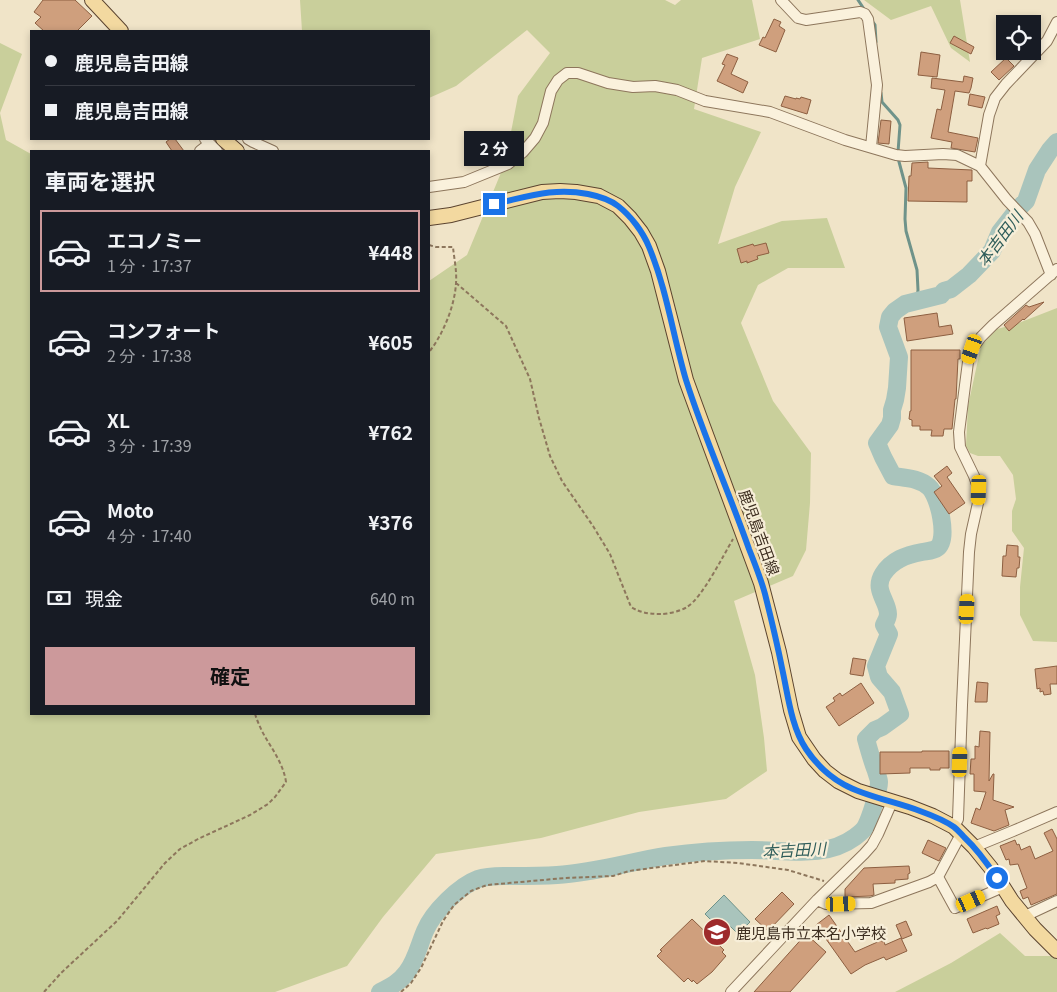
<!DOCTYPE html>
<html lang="ja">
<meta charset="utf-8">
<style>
:root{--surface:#171b24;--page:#20242c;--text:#f1f3f6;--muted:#9ea1a6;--line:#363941;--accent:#cc999b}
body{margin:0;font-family:Georgia,"Noto Sans JP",serif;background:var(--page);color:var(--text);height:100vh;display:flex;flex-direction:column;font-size:19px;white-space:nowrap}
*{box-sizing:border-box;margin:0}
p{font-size:16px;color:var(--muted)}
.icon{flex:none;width:28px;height:28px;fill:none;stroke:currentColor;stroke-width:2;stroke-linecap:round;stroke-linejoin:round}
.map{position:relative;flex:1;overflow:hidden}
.drawer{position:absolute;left:30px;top:150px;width:400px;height:565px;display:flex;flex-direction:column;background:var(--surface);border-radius:0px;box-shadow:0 2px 8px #0003}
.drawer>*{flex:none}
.hud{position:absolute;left:30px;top:30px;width:400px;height:110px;border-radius:0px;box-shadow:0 2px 8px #0003;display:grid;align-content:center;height:110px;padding:0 15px;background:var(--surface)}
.buttons{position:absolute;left:996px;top:15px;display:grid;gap:10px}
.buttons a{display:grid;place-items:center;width:45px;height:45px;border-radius:0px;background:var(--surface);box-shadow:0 2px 8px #0003;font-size:25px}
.end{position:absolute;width:22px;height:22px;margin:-11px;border:6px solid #1a73e8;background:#fff;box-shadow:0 0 0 2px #fff}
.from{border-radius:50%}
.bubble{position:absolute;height:35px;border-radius:0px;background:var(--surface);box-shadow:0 2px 8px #0003;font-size:16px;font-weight:700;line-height:35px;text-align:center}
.car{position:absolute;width:15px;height:30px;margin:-15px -8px;border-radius:6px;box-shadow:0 0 4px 1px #0007;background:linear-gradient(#f5c518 24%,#345 0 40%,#f5c518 0 76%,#345 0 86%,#f5c518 0)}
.hud b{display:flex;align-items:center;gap:18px;height:48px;font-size:19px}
.hud b+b{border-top:1px solid var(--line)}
.hud i{width:12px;height:12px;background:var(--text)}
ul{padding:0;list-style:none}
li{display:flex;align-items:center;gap:15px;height:82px;margin:0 10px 8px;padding:0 5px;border:2px solid transparent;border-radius:0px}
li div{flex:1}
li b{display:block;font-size:19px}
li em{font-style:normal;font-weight:700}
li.on{border-color:var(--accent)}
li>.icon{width:45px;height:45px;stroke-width:1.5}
h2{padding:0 15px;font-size:22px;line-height:60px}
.pay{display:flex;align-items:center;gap:12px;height:55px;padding:0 15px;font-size:19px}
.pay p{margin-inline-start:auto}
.primary-button{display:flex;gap:10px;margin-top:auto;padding:10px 15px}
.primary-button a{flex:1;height:58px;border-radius:0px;background:var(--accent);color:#111;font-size:20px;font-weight:700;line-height:58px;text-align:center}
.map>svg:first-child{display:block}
</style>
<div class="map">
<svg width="1057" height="992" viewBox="0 0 1057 992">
<rect width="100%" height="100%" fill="#f0e4c8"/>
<path fill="#c9cf9b" d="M300 0H665L675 5 681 0H752L760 39 702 58 694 109 761 132 735 187 718 244 782 221 827 218 845 268H788L758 285 741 323 773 401 811 453 810 503 806 550 793 576 734 601 755 675 764 738 767 771 726 799 639 812 541 838 436 854 383 917 347 966 275 992H0V43L22 54 0 113 6 140 31 154V714H429V281L467 255 505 163 518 96 550 53 527 30 456 86 429 98V31H302Z
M864 0H960L970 62 951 48 931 6 891 20Z
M1057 308V642L1033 641 1020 615V587L1024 548 1012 531V511L1016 499 1013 475 1000 456H978L970 453 966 446 968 406 981 346 997 329 1016 324Z
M1000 933 1025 956H1057V992H895L951 963Z"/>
<path fill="#a9c4bc" stroke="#6f938a" d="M724 895 750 922 738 934 725 921 718 927 705 914Z"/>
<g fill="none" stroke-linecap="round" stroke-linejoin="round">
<path stroke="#6f938a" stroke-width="3" d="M858 0 866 12
M872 21 875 25 876 42
M881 93 882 102 898 120 900 125 898 152
M898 158 906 188 905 219 906 231 917 270 918 290 917 300"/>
<path stroke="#a9c4bc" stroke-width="18" d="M380 992C390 987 400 982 407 972 416 960 419 945 425 931 433 912 459 886 478 879 489 875 501 876 512 876 527 876 542 876 557 875 594 873 629 862 666 856 694 852 724 850 752 850 788 850 825 859 855 837 859 834 864 830 866 826 870 818 879 791 879 782 879 779 877 775 876 771 872 761 869 750 866 739L875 730 882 727 900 714 892 692 879 677 876 666 889 634 884 625C886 621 888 618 888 614 888 601 873 590 883 574 892 560 906 555 922 552 927 551 933 551 937 548 949 540 939 496 929 487 919 478 905 478 893 476L883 457 877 443 890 425 892 418V410L895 400 897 388 899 357 888 327 890 317 895 311 905 304 941 295 944 291 951 289 969 275 992 251 1000 232 1018 209 1026 201 1037 170 1050 150 1057 142"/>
</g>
<path fill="#cf9f7d" stroke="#8d5f41" d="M43 0H75L92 16 77 31H44L35 23 41 17 34 12Z
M774 19 781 22 779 26 785 30 776 52 759 45 763 37 765 38Z
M954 36 974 47 971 54 950 43Z
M921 52 940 55 937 77 918 75Z
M727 54 738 58 731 74 748 82 743 93 717 81 725 65 722 64Z
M1006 58 1014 66 999 80 991 72Z
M964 76 973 78 971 88 969 93 955 91 948 132 978 138 975 152 951 148 952 142 931 138 937 109 941 110 945 90 931 88 932 78 963 82Z
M970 94 985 97 982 108 968 105Z
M785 96 796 99V98L800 99 801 97 811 100 807 114 781 106Z
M881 120 891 121 889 144 878 143Z
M170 139H175L184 151H172L166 142Z
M928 162V168L972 170V181H967V202L908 201 909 176H911L912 163Z
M766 243 769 253 757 256 758 259 747 263V261L741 263 737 249 753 244 754 246Z
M1044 302 1024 320 1023 319 1009 331 1004 325 1026 305 1029 307Z
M937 313 939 327 951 325 953 334 907 341 904 318Z
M911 350H960V359H958L956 399H955L952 429H944L943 436H931L932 430H920V426H912V420L909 419 910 411H911Z
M947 466 952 473 947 477 965 503 949 514 934 492 942 486 934 476Z
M1007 545 1018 546V557H1020L1019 568H1017L1016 577 1002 576 1003 556H1006Z
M853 658 866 660 863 676 850 674Z
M1057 666V684H1050L1051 694 1044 695 1043 691 1040 692V688L1037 689 1035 669Z
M977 682 988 683 987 702H975Z
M861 683 874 703 839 726 826 707 835 701 833 698 840 693 842 696Z
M980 731 990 732 989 781 993 774H994L993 800 1014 807 1005 810 1009 825 994 831 971 823 976 808 980 810 986 792 974 791V774H970L971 759H975V746L979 747Z
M922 751H949V768H940V770H930V768H910V773L880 774V752H922Z
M1052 829 1057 839V894L1031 905 1028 897 1023 899 1020 891 1027 888 1018 864 1010 865 1009 859 1006 860 1000 846 1015 840 1017 845 1019 844 1021 850 1030 846 1035 859 1053 851 1044 833Z
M928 840 946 848 939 861 922 853Z
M909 866 910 873 908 874V879L895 880V883L873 884 874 895 870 896 845 897V889L864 868Z
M782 892 794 904 768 931 755 919Z
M997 906 1000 914 996 916 999 924 987 929 986 928 973 933 967 919Z
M829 915 855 952 882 940V942L884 941 885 945 901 938 907 951 886 960 884 957 865 965 851 974 816 925Z
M692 919 724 950 722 952 726 956 712 972 697 984 693 980 692 982 688 978 684 982 657 956 662 951 660 950Z
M906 921 912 935 902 939 896 925Z
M806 934 826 952 790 992H754Z"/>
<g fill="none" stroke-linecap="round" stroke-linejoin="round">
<defs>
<path id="minor" d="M781 0 798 18 806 20 860 12 865 14 868 19 877 85 871 147
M205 139 217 151
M248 139 253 142 273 151
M200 151 209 144
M980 166 989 115 995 98 1006 84 1047 41 1057 22
M429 187 464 182 508 164 523 152 535 138 543 123 551 91 558 80 567 73H578L608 83 633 87 655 86 677 90 705 101 770 112 845 140 896 155 905 156 943 154 957 155 980 166 1007 200 1028 222 1035 234 1051 275
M954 827 958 819 962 705 969 552 971 534 978 503 979 490 974 476 960 447 959 432 968 362 972 349 981 337 993 325 1057 269
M974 847 1013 831 1057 812
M938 877 955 908 1003 887
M817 900 826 904 871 903 929 882 938 877 961 834
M1025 916 1057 901
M731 992 817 900 864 854 872 845 878 834 892 802"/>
<path id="major" d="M92 0 121 31
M223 139 237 151
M429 218 451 215 542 192 560 191 576 192 599 196 618 206 630 218 641 232 649 246 658 271 686 380 701 421 761 583 779 652 791 710 799 737 814 759 825 771 838 781 858 791 910 807 933 816 954 827 974 847 991 868 1012 901 1035 929 1057 951"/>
</defs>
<use href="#minor" stroke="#8d765c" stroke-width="12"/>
<use href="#major" stroke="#5b4430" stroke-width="16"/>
<path stroke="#8d765c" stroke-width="2" stroke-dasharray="4 2.5" stroke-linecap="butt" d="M429 245 436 247H453C454 258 457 271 456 283 455 305 443 335 429 352
M456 283 506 326 530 379 539 418 550 456 562 481 593 526 610 554 631 607C641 613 649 614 661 614 668 614 681 611 687 607 702 598 723 556 733 539
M44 992 61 973 117 921 165 863 180 849 198 839 250 815 268 804 275 797 286 782C284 767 275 753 267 740 262 732 258 723 255 714
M401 992 411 983 421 968 443 921 454 905 471 891 487 885 565 878 613 876 629 871 705 861 738 863 788 870 824 881"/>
<use href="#minor" stroke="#faf1dc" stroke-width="10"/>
<use href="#major" stroke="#f3d9a0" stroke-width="14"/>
</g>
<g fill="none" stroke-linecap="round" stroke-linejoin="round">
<path stroke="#1a73e8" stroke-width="6" d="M494 204C527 197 553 187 588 194 598 196 609 199 618 206 631 216 643 232 649 247 667 290 673 336 686 380 704 437 729 492 749 549 755 564 761 579 765 594 771 618 777 643 782 668 788 695 791 726 806 749 837 795 874 794 920 811 931 815 944 820 954 827 958 830 961 834 964 837 977 849 987 863 997 878"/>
</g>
<defs>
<symbol id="school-disc" viewBox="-11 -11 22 22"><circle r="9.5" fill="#9e2a2b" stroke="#f7eed8"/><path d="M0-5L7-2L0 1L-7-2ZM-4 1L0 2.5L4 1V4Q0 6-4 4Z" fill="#fff"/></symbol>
</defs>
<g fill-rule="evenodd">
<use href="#school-disc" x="701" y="916" width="32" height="32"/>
</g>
<g text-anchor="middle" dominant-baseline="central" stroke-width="4.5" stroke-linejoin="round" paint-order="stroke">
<g font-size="15" fill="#3d2e20" stroke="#f7eed8">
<text transform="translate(760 532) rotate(70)">鹿児島吉田線</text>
</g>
<g font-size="15" fill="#3d2e20" stroke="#f7eed8" text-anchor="start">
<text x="736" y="932">鹿児島市立本名小学校</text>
</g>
<g font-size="16" font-style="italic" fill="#2f5d5a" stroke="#f7eed8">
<text transform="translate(999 238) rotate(-53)">本吉田川</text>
<text transform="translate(794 849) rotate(-3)">本吉田川</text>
</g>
</g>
</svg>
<div class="buttons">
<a><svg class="icon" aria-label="locate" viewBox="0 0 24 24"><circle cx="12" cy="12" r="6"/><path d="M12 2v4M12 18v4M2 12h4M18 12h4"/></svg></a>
</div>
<i class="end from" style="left:997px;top:878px"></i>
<i class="end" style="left:494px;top:204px"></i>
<div class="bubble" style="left:464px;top:131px;width:60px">2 分</div>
<i class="car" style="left:972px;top:349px;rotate:199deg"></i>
<i class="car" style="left:979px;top:490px;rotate:182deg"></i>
<i class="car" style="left:967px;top:609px;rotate:3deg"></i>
<i class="car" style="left:960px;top:762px;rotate:2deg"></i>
<i class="car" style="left:971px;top:901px;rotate:66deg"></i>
<i class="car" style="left:841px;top:904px;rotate:88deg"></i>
<div class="hud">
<b><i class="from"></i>鹿児島吉田線</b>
<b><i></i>鹿児島吉田線</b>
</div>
<section class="drawer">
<h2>車両を選択</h2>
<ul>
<li class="on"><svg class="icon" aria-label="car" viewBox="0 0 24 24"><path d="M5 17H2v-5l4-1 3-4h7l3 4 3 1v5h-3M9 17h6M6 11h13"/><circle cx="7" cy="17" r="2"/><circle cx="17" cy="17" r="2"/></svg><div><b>エコノミー</b><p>1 分 · 17:37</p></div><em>¥448</em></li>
<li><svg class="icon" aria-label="car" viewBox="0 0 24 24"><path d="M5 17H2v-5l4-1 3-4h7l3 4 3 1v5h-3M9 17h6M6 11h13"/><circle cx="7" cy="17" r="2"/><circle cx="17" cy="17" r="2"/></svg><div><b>コンフォート</b><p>2 分 · 17:38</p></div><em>¥605</em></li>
<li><svg class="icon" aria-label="car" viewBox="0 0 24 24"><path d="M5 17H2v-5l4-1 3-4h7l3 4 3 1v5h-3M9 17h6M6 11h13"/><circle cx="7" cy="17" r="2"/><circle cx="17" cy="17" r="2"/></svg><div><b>XL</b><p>3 分 · 17:39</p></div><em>¥762</em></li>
<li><svg class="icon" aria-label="car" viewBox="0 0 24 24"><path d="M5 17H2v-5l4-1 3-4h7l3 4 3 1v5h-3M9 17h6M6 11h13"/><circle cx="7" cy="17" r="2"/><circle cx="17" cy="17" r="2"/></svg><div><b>Moto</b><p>4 分 · 17:40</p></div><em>¥376</em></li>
</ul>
<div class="pay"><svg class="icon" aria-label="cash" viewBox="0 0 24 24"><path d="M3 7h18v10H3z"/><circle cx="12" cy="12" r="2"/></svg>現金<p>640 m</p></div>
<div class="primary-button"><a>確定</a></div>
</section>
</div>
